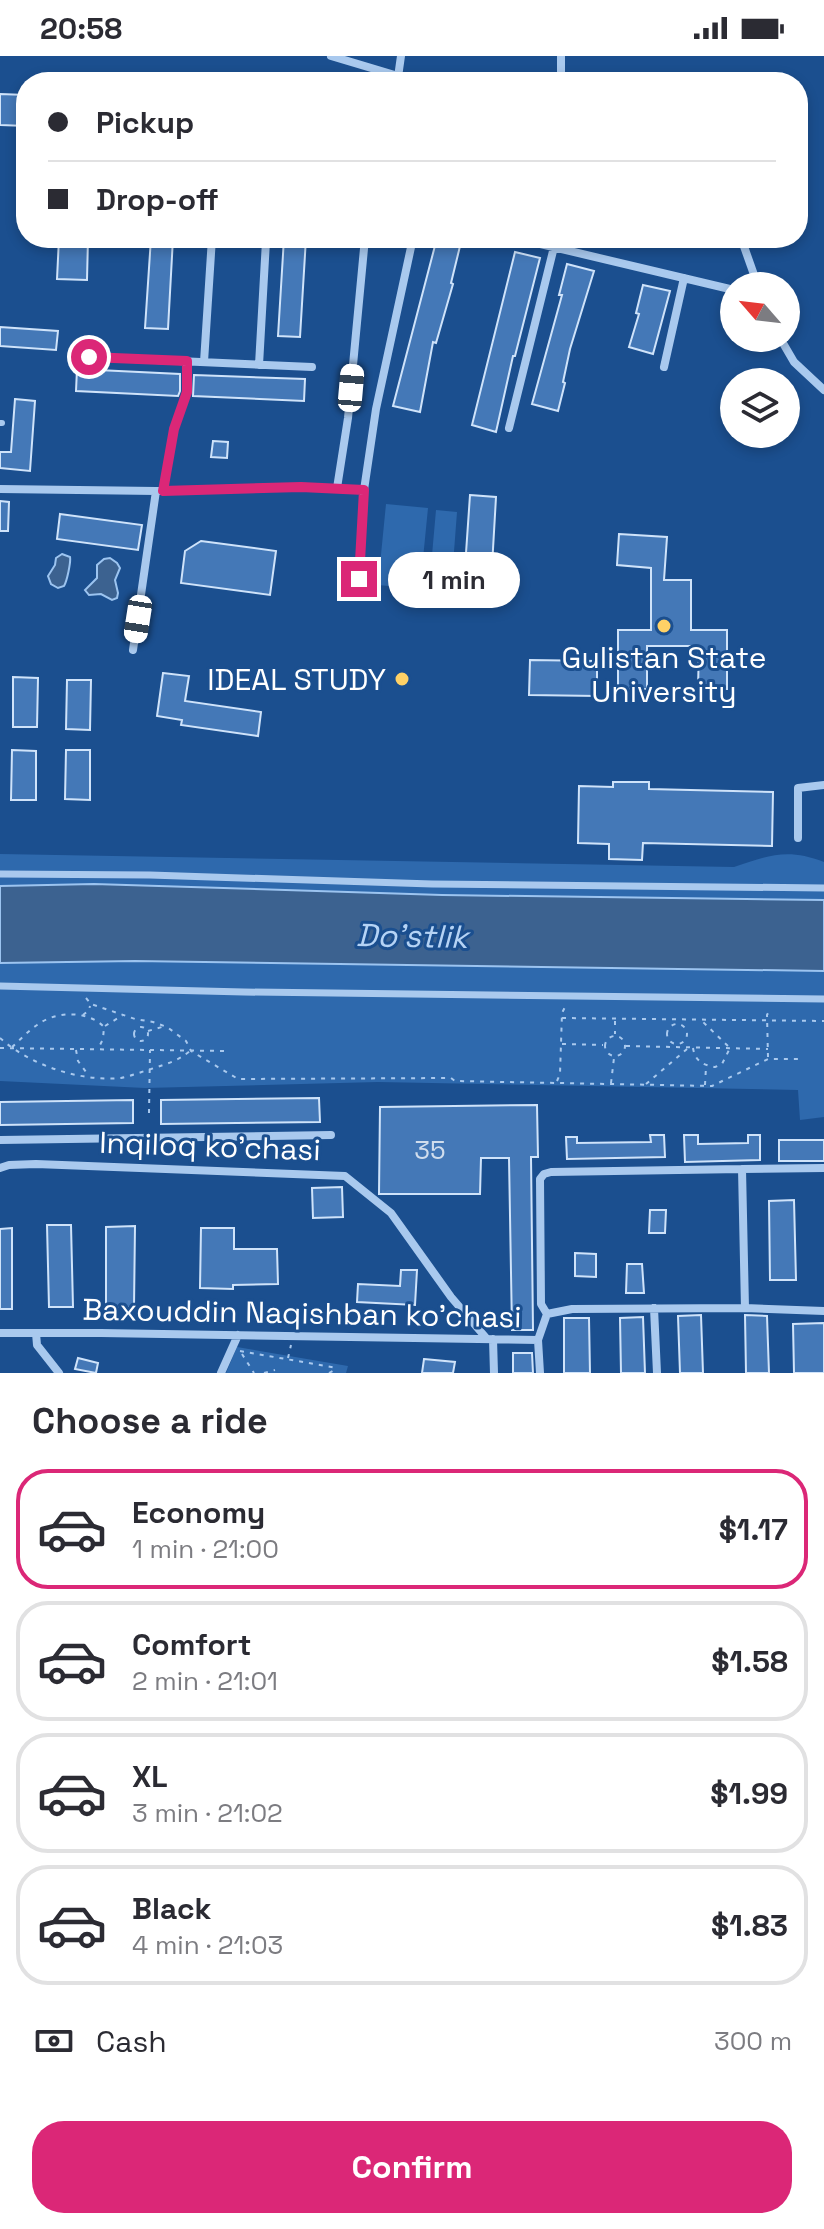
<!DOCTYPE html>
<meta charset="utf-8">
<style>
:root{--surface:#fff;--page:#f2f2f3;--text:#2b2b33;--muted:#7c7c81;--line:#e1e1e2;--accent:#db2777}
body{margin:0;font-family:"Space Grotesk",sans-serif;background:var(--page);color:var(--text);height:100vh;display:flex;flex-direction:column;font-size:30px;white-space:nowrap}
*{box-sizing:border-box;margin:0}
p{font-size:26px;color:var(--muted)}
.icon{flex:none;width:44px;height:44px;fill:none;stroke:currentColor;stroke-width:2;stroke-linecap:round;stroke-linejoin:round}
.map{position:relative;height:1317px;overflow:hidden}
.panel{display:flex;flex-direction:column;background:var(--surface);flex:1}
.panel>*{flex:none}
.hud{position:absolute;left:16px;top:16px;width:792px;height:176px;border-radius:32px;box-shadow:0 4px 12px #0003;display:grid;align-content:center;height:176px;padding:0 32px;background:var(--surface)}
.needle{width:52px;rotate:298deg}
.fabs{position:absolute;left:720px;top:216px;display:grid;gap:16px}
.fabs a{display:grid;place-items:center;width:80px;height:80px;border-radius:50%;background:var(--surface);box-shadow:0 4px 12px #0003;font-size:40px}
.end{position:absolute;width:36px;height:36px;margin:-18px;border:10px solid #db2777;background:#fff;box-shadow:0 0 0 4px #fff}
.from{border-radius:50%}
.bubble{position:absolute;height:56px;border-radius:28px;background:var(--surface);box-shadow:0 4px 12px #0003;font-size:26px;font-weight:800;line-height:56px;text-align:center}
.car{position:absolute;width:24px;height:48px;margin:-24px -12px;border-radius:10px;box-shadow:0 0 6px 2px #0007;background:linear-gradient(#fff 24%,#345 0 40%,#fff 0 76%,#345 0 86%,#fff 0)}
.hud b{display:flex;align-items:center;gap:28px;height:76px;font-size:30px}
.hud b+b{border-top:2px solid var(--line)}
.hud i{width:20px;height:20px;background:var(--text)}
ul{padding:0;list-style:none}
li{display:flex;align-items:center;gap:24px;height:120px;margin:0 16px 12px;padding:0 16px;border:4px solid var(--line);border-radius:32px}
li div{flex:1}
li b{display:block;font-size:30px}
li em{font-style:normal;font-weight:800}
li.on{border-color:var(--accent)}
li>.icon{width:72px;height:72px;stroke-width:1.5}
h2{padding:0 32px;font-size:36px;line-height:96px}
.pay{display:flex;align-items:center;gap:20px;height:88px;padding:0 32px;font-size:30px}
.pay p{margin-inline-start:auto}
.cta{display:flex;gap:16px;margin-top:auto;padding:16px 32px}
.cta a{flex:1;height:92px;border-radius:32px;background:var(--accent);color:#fff;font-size:32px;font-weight:800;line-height:92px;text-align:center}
.status{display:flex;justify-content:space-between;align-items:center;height:56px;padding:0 40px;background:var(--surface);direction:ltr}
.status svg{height:22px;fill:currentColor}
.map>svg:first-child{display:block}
</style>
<div class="status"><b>20:58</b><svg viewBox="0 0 49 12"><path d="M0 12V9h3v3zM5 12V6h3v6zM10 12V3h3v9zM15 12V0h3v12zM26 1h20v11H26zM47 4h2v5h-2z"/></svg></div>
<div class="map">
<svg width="824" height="1317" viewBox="0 0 824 1317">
<rect width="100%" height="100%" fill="#1b4f8f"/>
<path fill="#2e69ad" d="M386 448 428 452 420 533 378 529Z
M436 454 457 456 451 535 429 533Z
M0 798 734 811C769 799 788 792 824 806V1061L800 1064 798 1034 378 1026 145 1032 0 1025Z
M237 1291 348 1310 346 1317H226Z"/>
<path fill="#3c6290" stroke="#9cc4f0" stroke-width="2" d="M62 498 70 501C71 506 67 525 64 530L58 532 51 528 48 520 55 509 56 502Z
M110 502 117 507 120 512 115 524 118 537 117 542 112 544 101 538 89 539 85 534 97 522V509L104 503Z
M94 828 442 839 824 844V915L135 905 0 907V830Z"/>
<path fill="#4478b7" stroke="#cfe3fa" stroke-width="2" d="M0 38 26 39V70L0 69Z
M59 182H88L87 224 57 223Z
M151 182H173L168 273 145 272Z
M284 182H306L300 281 278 280Z
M437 182H462L451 227 453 228 436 287 433 286 420 356 393 350Z
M515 196 540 202 515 300H513L496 376 472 369Z
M567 208 594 215 570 293 563 326 565 327 558 355 532 348 562 239H559Z
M643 229 670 235 653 298 629 291 639 258 636 257Z
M0 271 58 275 56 294 0 290Z
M77 313 180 318V335L178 340 76 335Z
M194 319 305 323 304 345 193 340Z
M15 343 35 345 30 415 0 412V396H11Z
M213 385 228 386 227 402 211 401Z
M470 439 496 441 491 528 464 526Z
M0 445 9 446 8 475H0Z
M60 458 142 469 138 494 57 483Z
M619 478 667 481 664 524H691V574H727V633H698L699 590H647V633H618V574H651V512L617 509Z
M201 485 276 495 270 539 181 527 185 495Z
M530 604 597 605V640L529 639Z
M163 617 189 620 185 645 261 656 258 680 181 669 182 664 157 660Z
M13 621 38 622 37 671H13Z
M67 624H91L90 674 66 673Z
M12 694 36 695V744H11Z
M66 694H90V744L65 743Z
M613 726H649V733L773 736 772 790 643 787 642 804 609 803V788L578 787 579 730 613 731Z
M319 1042 320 1066 161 1068V1044Z
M133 1044V1067L0 1069V1046Z
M537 1049 538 1101H531L533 1274H512L509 1102H481L480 1138H379L380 1051Z
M650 1079H664L665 1101 567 1103 566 1081H577V1087L651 1086Z
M684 1079H698V1088L748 1087V1079H760V1104L685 1106Z
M779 1084H824V1105H779Z
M342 1131 343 1161 313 1162 312 1132Z
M794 1144 796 1224H770L769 1145Z
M650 1154H666L665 1177H649Z
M47 1169H71L73 1251H49Z
M135 1170 134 1251H106V1171Z
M12 1172V1253H0V1173Z
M201 1172H234V1193H277L278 1228 233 1229V1233L200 1232Z
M575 1197 596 1198V1221L575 1220Z
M627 1208H642L644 1237H626Z
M401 1214H417L415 1249 357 1246 358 1228 400 1230Z
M701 1259 703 1317H680L678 1260Z
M745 1259 767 1260 769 1317H746Z
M643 1261 645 1317H621L620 1262Z
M564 1262H589L590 1317H564Z
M824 1267V1317H794L793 1268Z
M513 1297H532L533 1317H513Z
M78 1302 98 1307 96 1317 75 1313Z
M424 1303 455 1306 453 1317H422Z"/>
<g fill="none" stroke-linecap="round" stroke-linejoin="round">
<path stroke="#a9c9ee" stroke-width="2" stroke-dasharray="4 6" stroke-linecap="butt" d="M86 942 91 948 135 963 153 966 167 971 186 985 191 995 238 1023 451 1022 455 1025 712 1030 768 1003H799
M83 959 89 954 90 950
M562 962 824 965
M615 965V978
M667 978a10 10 0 1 1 20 0a10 10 0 1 1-20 0Z
M105 970 123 959
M134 978a7 7 0 1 1 14 0a7 7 0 1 1-14 0Z
M148 975 162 971
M605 990a10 10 0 1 1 20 0a10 10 0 1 1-20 0Z
M0 982C30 1009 80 1026 121 1022 131 1020 141 1016 151 1013 166 1008 178 1005 190 995
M562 988 603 989
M626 990 768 993
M12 991C20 984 28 975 37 969 55 955 88 954 104 971L103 983 98 993
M0 992 226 995
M693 992C695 1005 703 1009 715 1011L722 1008 730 992 702 965
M76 994 78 1005 89 1020
M768 1001 767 959 770 953
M557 1025 560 1018 562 957 566 949
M611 1027 614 1002
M646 1028 687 993
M705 1029 706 1011
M149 1057 150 994
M240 1295 337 1312
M242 1298 254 1317
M288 1302 291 1289
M264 1317 275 1314
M329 1317 336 1313"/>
<path stroke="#a9c9ee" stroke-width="6" d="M0 367H2"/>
<path stroke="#a9c9ee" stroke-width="7" d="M0 818 150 819 432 828 824 832
M0 930 244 936 824 943"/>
<path stroke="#a9c9ee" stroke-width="8" d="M331 0 418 26
M398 21 401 0
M561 26V0
M515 182 734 234
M741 182 758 230
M780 282 794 306 824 334
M89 301 312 311
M204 306 212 182
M259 309 266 185
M664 311 684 222
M509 372 554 191
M337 432 348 362 365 182
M0 433 156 435
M163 435 301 431 364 434 376 353 413 182
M359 523 364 434
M133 594 156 435H163L174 373 187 336V305
M798 782V732L824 729
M0 1084 331 1079
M0 1112 9 1109 36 1108 345 1120 391 1157 451 1241 487 1283
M654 1252 657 1317
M745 1252 742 1113 824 1112
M547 1258 541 1248 540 1123 544 1118 551 1116 742 1113
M0 1277H101L538 1284 547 1258 572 1253 745 1252 824 1255
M36 1277 37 1289 59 1317
M493 1283 494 1317
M538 1284 540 1317
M221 1317 238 1279"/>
</g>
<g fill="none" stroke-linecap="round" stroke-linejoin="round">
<path stroke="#db2777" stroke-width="10" d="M89 301 187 305V336L174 373 163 435 301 431 364 434 359 523"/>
</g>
<g fill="#ffd166" stroke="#1b4f8f" stroke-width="3">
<circle cx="664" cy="570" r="8"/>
<circle cx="402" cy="623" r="8"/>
</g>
<g text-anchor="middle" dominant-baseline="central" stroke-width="6" stroke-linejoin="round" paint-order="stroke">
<g font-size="26" fill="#d0dded">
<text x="430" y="1094">35</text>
</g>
<g font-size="30" fill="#fff" stroke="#1b4f8f">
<text x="664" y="601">Gulistan State<tspan x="664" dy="34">University</tspan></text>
<text x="386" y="623" text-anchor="end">IDEAL STUDY</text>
</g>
<g font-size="30" fill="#fff" stroke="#1b4f8f">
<text transform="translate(210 1090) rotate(2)">Inqiloq ko'chasi</text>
<text transform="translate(302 1257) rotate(1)">Baxouddin Naqishban ko'chasi</text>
</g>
<g font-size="32" font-style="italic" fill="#b5d3f5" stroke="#1b4f8f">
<text transform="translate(412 880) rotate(1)">Do'stlik</text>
</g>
</g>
</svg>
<div class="fabs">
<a><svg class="needle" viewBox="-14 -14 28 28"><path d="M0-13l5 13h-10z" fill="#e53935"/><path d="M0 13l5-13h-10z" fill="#7c7c81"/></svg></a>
<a><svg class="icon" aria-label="layers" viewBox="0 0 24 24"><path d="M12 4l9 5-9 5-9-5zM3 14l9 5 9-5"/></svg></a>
</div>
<i class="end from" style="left:89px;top:301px"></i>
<i class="end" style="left:359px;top:523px"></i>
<div class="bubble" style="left:388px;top:496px;width:132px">1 min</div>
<i class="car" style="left:351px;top:332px;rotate:5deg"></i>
<i class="car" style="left:138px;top:563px;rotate:189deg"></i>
<div class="hud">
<b><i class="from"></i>Pickup</b>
<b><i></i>Drop-off</b>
</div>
</div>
<section class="panel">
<h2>Choose a ride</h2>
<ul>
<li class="on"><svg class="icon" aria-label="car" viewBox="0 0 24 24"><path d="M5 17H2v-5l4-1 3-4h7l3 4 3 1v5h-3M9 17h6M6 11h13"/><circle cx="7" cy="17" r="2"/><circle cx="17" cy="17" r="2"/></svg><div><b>Economy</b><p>1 min · 21:00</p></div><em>$1.17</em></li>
<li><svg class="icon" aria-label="car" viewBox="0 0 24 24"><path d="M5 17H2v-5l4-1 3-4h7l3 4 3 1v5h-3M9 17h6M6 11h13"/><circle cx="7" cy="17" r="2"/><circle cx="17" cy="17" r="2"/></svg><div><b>Comfort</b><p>2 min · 21:01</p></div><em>$1.58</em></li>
<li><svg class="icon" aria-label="car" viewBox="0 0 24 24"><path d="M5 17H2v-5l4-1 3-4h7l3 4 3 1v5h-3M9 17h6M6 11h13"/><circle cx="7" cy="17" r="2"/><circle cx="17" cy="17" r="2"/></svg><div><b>XL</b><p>3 min · 21:02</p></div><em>$1.99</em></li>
<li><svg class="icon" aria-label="car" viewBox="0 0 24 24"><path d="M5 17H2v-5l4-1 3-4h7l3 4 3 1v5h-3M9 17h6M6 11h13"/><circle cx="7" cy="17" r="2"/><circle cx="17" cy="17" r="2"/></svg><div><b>Black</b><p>4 min · 21:03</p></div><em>$1.83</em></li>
</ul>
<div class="pay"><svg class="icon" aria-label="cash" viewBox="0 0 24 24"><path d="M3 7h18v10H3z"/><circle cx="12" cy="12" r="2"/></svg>Cash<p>300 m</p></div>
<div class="cta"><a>Confirm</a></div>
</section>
